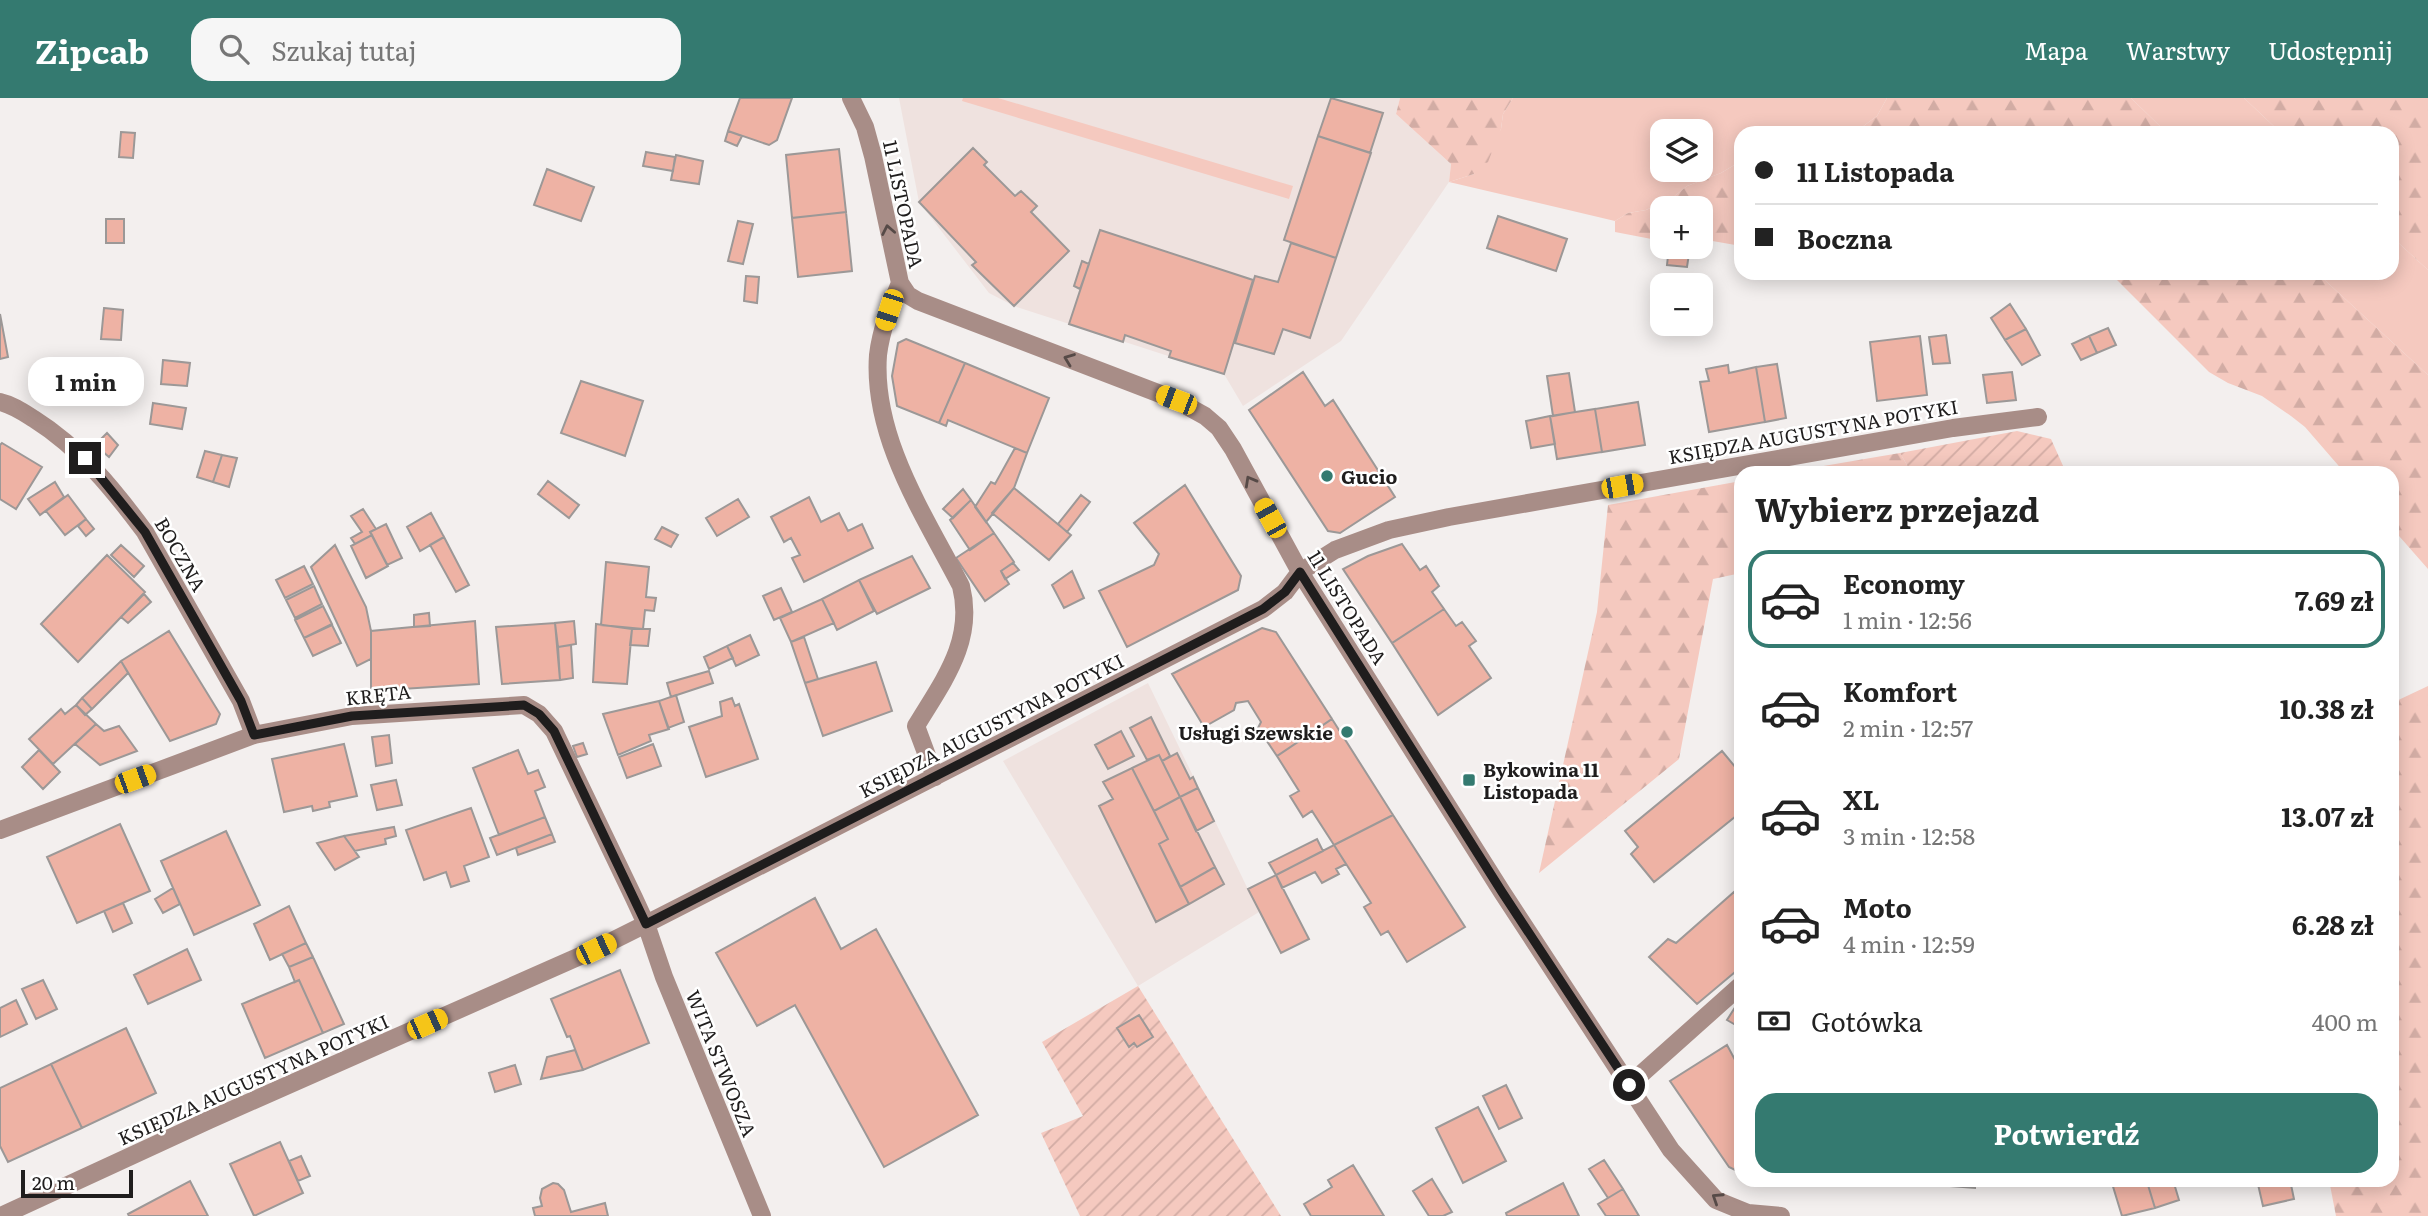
<!DOCTYPE html>
<html lang="pl">
<meta charset="utf-8">
<style>
:root{--surface:#fff;--page:#f6f6f6;--text:#222;--muted:#767676;--line:#e0e0e0;--accent:#347a70}
body{margin:0;font-family:Literata,serif;background:var(--page);color:var(--text);height:100vh;display:flex;flex-direction:column;font-size:26px;white-space:nowrap}
*{box-sizing:border-box;margin:0}
p{font-size:23px;color:var(--muted)}
.icon{flex:none;width:38px;height:38px;fill:none;stroke:currentColor;stroke-width:2;stroke-linecap:round;stroke-linejoin:round}
.map{position:relative;flex:1;overflow:hidden}
.details{position:absolute;left:1734px;top:368px;width:665px;height:721px;display:flex;flex-direction:column;background:var(--surface);border-radius:21px;box-shadow:0 4px 18px #0003}
.details>*{flex:none}
.guide{position:absolute;left:1734px;top:28px;width:665px;height:154px;border-radius:21px;box-shadow:0 4px 18px #0003;display:grid;align-content:center;height:154px;padding:0 21px;background:var(--surface)}
.buttons{position:absolute;left:1650px;top:21px;display:grid;gap:14px}
.buttons a{display:grid;place-items:center;width:63px;height:63px;border-radius:14px;background:var(--surface);box-shadow:0 4px 18px #0003;font-size:35px}
.scale{position:absolute;left:21px;bottom:18px;width:112px;box-sizing:border-box;padding-left:7px;border:4px solid #1f1d1d;border-top:0;font-size:19px;line-height:24px;white-space:nowrap;color:#1f1d1d;-webkit-text-stroke:5px #fff;paint-order:stroke}
.end{position:absolute;width:32px;height:32px;margin:-16px;border:9px solid #1f1d1d;background:#fff;box-shadow:0 0 0 4px #fff}
.from{border-radius:50%}
.bubble{position:absolute;height:49px;border-radius:21px;background:var(--surface);box-shadow:0 4px 18px #0003;font-size:23px;font-weight:700;line-height:49px;text-align:center}
.car{position:absolute;width:21px;height:42px;margin:-21px -10px;border-radius:9px;box-shadow:0 0 5px 2px #0007;background:linear-gradient(#f5c518 24%,#345 0 40%,#f5c518 0 76%,#345 0 86%,#f5c518 0)}
.guide b{display:flex;align-items:center;gap:24px;height:66px;font-size:26px}
.guide b+b{border-top:2px solid var(--line)}
.guide i{width:18px;height:18px;background:var(--text)}
ul{padding:0;list-style:none}
li{display:flex;align-items:center;gap:21px;height:98px;margin:0 14px 10px;padding:0 7px;border:4px solid transparent;border-radius:21px}
li div{flex:1}
li b{display:block;font-size:26px}
li em{font-style:normal;font-weight:700}
li.selected{border-color:var(--accent)}
li>.icon{width:63px;height:63px;stroke-width:1.5}
h2{padding:0 21px;font-size:32px;line-height:84px}
.pay{display:flex;align-items:center;gap:18px;height:77px;padding:0 21px;font-size:26px}
.pay p{margin-inline-start:auto}
.button{display:flex;gap:14px;margin-top:auto;padding:14px 21px}
.button a{flex:1;height:80px;border-radius:21px;background:var(--accent);color:#fff;font-size:28px;font-weight:700;line-height:80px;text-align:center}
header{display:flex;align-items:center;gap:42px;box-sizing:border-box;height:98px;padding:0 35px;background:var(--accent);color:#fff}
header strong{font-size:33px}
nav{display:flex;gap:38px;margin-inline-start:auto;font-size:24px}
.search{width:490px;height:63px;background:var(--page);display:flex;align-items:center;gap:18px;box-sizing:border-box;padding:0 24px;border-radius:21px;color:var(--muted);font-size:26px}
.map>svg:first-child{display:block}
</style>
<header>
<strong>Zipcab</strong>
<div class="search"><svg class="icon" aria-label="search" viewBox="0 0 24 24"><circle cx="10" cy="10" r="6"/><path d="M15 15l6 6"/></svg>Szukaj tutaj</div>
<nav><a>Mapa</a><a>Warstwy</a><a>Udostępnij</a></nav>
</header>
<div class="map">
<svg width="2428" height="1118" viewBox="0 0 2428 1118">
<defs>
<pattern id="forest-firs" width="22" height="20" patternUnits="userSpaceOnUse" patternTransform="scale(1.75)"><rect width="22" height="20" fill="#f5c9bf"/><path d="M5 1l3.5 6h-7zM16 11l3.5 6h-7z" fill="#d2aca4"/></pattern>
<pattern id="garden-furrows" width="10" height="10" patternUnits="userSpaceOnUse" patternTransform="scale(1.75)"><rect width="10" height="10" fill="#f5c9bf"/><path d="M-1 1l2-2M0 10L10 0M9 11l2-2" fill="none" stroke="#d2aca4"/></pattern>
</defs>
<rect width="100%" height="100%" fill="#f3efee"/>
<path fill="#efe2df" d="M899 0H1400L1396 16 1451 66 1449 84 1341 243 1243 308 1224 276 1014 208 989 195 919 104Z
M1148 585 1259 814 1138 888 1003 663Z"/>
<path fill="#f5c9bf" fill-rule="evenodd" d="M963 0H998L1293 88 1289 101 962 3Z
M1513 0H1887L1877 18 1854 35H1741V63L1721 75 1687 88 1672 100 1646 112 1628 115 1615 123 1449 84 1474 76 1501 31 1503 16ZM1662 33H1701V72H1662Z
M2131 0H2244L2281 35H2167Z
M2392 139 2428 172V277L2317 175H2392Z"/>
<path fill="url(#forest-firs)" d="M1400 0H1513L1503 16 1501 31 1488 64 1474 76 1449 84 1451 66 1396 16Z
M1887 0H2131L2167 35H1854L1877 18Z
M2244 0H2428V172L2392 139V35H2281Z
M1741 63V148L1701 141V110H1662V143L1615 134V123L1628 115 1646 112 1672 100 1687 88 1721 75Z
M2110 175H2317L2428 277V471L2392 430V374H2344L2305 329 2291 318 2262 298 2228 285 2209 274Z
M1900 355 1911 374H1788Z
M1741 383V475L1713 481 1679 661 1539 775 1597 514 1608 407Z
M2428 588V1118H2336L2329 1082H2392V605Z"/>
<path fill="url(#garden-furrows)" d="M2017 333 2051 341 2064 370 2063 374H1911L1900 355Z
M1138 888 1281 1118H1080L1041 1035 1083 1018 1042 944Z"/>
<path fill="#eeb2a4" stroke="#9c9897" stroke-width="2" d="M740 0H792L777 42 769 47 728 33Z
M1331 0 1383 15 1370 55 1318 38Z
M728 33 742 38 737 48 725 43Z
M121 34 135 35 133 60 119 59Z
M1318 38 1371 55 1336 160 1284 142Z
M973 50 987 64 984 67 1015 98 1021 93 1037 108 1031 114 1069 153 1014 208 972 167 976 164 919 104Z
M839 51 846 114 792 120 786 57Z
M646 54 675 59 673 73 643 68Z
M676 57 703 63 699 86 671 82Z
M547 71 594 89 581 123 534 107Z
M846 114 852 173 798 179 792 120Z
M1498 118 1567 141 1556 173 1487 150Z
M106 121H124V145H106Z
M738 123 753 126 743 166 728 163Z
M1100 132 1253 182 1224 276 1169 259 1171 253 1125 237 1123 244 1069 226Z
M1291 145 1336 160 1310 240 1283 231 1274 256 1235 245 1255 178 1278 184Z
M1669 149H1690L1687 169 1667 167Z
M1082 163 1089 166 1080 191 1074 188Z
M746 178 759 179 757 205 744 203Z
M2010 206 2026 231 2005 242 1991 220Z
M104 210 123 212 121 242 101 241Z
M0 216 8 259 0 261Z
M2108 230 2116 247 2097 255 2089 238Z
M2026 231 2040 257 2022 267 2005 242Z
M1946 237 1950 265 1933 266 1929 239Z
M1920 238 1927 297 1877 303 1870 244Z
M2089 238 2097 255 2081 262 2072 246Z
M906 241 965 265 939 325 897 308 892 278 898 245Z
M163 262 190 265 187 288 161 286Z
M965 265 1049 300 1027 355 948 322 946 328 939 325Z
M1777 266 1786 320 1765 324 1756 269Z
M1728 267 1729 275 1756 269 1765 324 1709 334 1700 284 1709 283 1706 271Z
M1303 274 1325 308 1333 302 1395 399 1340 435 1328 433 1249 312Z
M2012 274 2016 302 1987 305 1983 277Z
M1569 275 1575 314 1553 318 1547 278Z
M581 283 643 303 625 358 561 335Z
M1638 304 1645 347 1602 354 1595 311Z
M153 305 186 310 182 331 150 326Z
M1595 311 1602 354 1557 361 1550 318Z
M1550 318 1555 346 1531 350 1526 323Z
M107 335 118 347 109 359 95 347Z
M2 345 42 369 16 411 0 401V347Z
M1015 350 1027 355 1014 390 986 424 975 409 991 384 995 386Z
M205 353 222 357 213 384 197 379Z
M222 357 237 360 229 389 213 384Z
M548 383 579 407 569 420 538 396Z
M55 384 64 399 40 417 28 401Z
M1185 387 1241 478 1238 492 1127 549 1099 493 1154 467 1159 456 1134 425Z
M1014 390 1071 437 1049 462 992 415Z
M963 391 971 402 953 420 943 411Z
M68 397 86 421 65 437 46 413Z
M1081 397 1090 404 1067 434 1058 426Z
M809 399 821 424 839 415 848 433 862 426 873 450 804 484 792 460 800 457 791 440 784 444 771 419Z
M738 401 749 419 717 438 706 420Z
M971 402 994 435 970 452 950 422Z
M363 411 376 431 370 434 372 437 355 446 351 440 362 434 351 418Z
M431 415 444 439 420 453 407 429Z
M86 421 94 431 86 438 78 428Z
M386 426 402 460 387 467 370 434Z
M662 429 678 437 671 449 655 441Z
M994 435 1014 464 1001 473 1009 486 985 503 956 460Z
M372 437 388 468 366 480 351 448Z
M444 439 469 487 456 494 430 447Z
M1402 446 1420 472 1426 468 1439 488 1432 494 1444 511 1392 545 1343 471 1368 458Z
M121 447 144 468 134 479 111 457Z
M335 447 366 509 371 533V561L357 568 311 469Z
M107 457 145 494 78 564 41 526Z
M912 458 930 490 877 516 859 482Z
M606 464 649 469 646 499 656 500 654 513 645 512 643 531 601 527Z
M1013 465 1019 472 1005 481 1001 473Z
M304 468 313 486 285 500 276 482Z
M1072 473 1084 500 1064 510 1052 487Z
M859 482 874 513 837 532 822 501Z
M314 488 322 506 295 520 286 502Z
M781 490 792 514 774 522 763 498Z
M144 496 151 504 128 525 121 519Z
M822 501 834 525 791 544 780 520Z
M323 508 332 526 304 540 295 522Z
M1444 511 1456 528 1462 524 1476 543 1469 548 1491 580 1438 617 1392 545Z
M429 515 430 528 414 529V517Z
M475 523 479 586 371 593V533Z
M574 523 576 546 558 549 555 525Z
M555 525 560 582 502 586 496 529Z
M596 526 632 531 627 586 593 584Z
M332 527 341 545 313 558 304 540Z
M1262 530 1276 534 1332 621 1277 658 1258 630 1261 624 1248 603 1236 605 1234 612 1204 629 1172 576Z
M632 531H650L648 548 630 547Z
M169 533 220 616 216 626 170 643 121 563Z
M750 537 759 557 736 568 727 548Z
M804 539 818 581 805 585 791 544Z
M571 547 573 580 560 582 558 549Z
M727 548 733 560 709 571 704 559Z
M121 563 128 575 92 611 82 600Z
M876 564 892 613 823 638 805 585Z
M709 573 713 585 671 599 667 585Z
M676 597 684 624 668 630 659 603Z
M82 600 92 611 85 617 76 607Z
M732 600 735 608 739 606 758 661 706 679 689 629 722 618 720 604Z
M659 603 669 631 649 637 651 643 618 657 603 616Z
M76 607 96 626 53 666 29 641 61 611 65 616Z
M1151 619 1170 658 1162 663 1159 657 1147 662 1130 630Z
M1332 621 1393 717 1334 747 1312 713 1303 719 1290 698 1299 693 1277 658Z
M96 626 104 633 119 628 137 653 100 667 75 646Z
M1121 633 1134 658 1108 671 1095 647Z
M389 637 392 665 376 668 372 639Z
M583 645 587 656 577 659 573 648Z
M344 646 357 698 329 704 330 709 313 713 312 708 284 714 272 661Z
M653 646 661 668 627 680 619 659Z
M39 652 60 674 43 691 22 669Z
M518 652 528 676 538 672 545 689 535 693 545 719 499 737 473 670Z
M1722 653 1741 676V714L1654 784 1631 756 1638 749 1625 733Z
M1177 655 1190 681 1193 679 1198 690 1180 699 1162 663Z
M1159 657 1180 699 1154 713 1132 670Z
M1132 670 1168 741 1159 746 1189 806 1156 824 1099 708 1113 701 1103 684Z
M396 682 402 707 377 712 371 687Z
M1198 690 1214 723 1196 733 1180 699Z
M1180 699 1215 769 1180 789 1159 746 1168 741 1154 713Z
M471 710 489 759 464 768 469 783 451 789 446 774 424 782 406 732Z
M1393 717 1465 829 1407 864 1388 833 1381 837 1364 809 1371 805 1334 747Z
M545 719 552 736 497 757 490 740Z
M120 726 150 793 77 825 47 759Z
M394 729 396 738 385 741 386 746 355 753 344 738Z
M226 733 260 807 194 837 161 763Z
M552 736 555 744 518 757 516 750Z
M344 738 359 759 335 772 317 745Z
M1317 741 1323 753 1276 777 1269 765Z
M1334 747 1346 766 1336 771 1339 776 1322 785 1315 774 1282 790 1276 777Z
M1215 769 1224 786 1189 806 1180 789Z
M1276 777 1309 841 1281 855 1248 791Z
M173 790 180 806 163 815 155 801Z
M1734 794 1741 802V869L1697 906 1649 859 1668 841 1676 845Z
M815 800 841 851 876 831 978 1017 884 1069 795 907 757 928 716 855Z
M123 805 132 825 113 834 104 813Z
M289 808 306 845 270 862 254 826Z
M306 845 313 859 289 869 282 856Z
M187 851 201 882 148 906 134 877Z
M313 859 344 926 323 935 299 882 295 884 289 869Z
M620 872 649 945 583 972 570 938 567 939 551 901Z
M43 882 57 911 36 921 22 891Z
M299 882 323 935 265 960 242 906Z
M1741 900V930L1727 922Z
M16 902 27 926 0 939V910Z
M1139 917 1153 939 1137 949 1134 945 1129 949 1117 930Z
M126 930 156 995 82 1030 51 966Z
M1727 947 1741 973V1075L1729 1069 1670 983Z
M575 952 583 972 541 981 547 959Z
M51 966 82 1030 8 1064 0 1048V990Z
M515 967 521 986 495 994 489 975Z
M1506 987 1522 1020 1499 1031 1483 998Z
M1478 1009 1506 1063 1463 1085 1436 1030Z
M280 1044 303 1095 254 1118 230 1066Z
M301 1058 310 1078 298 1083 289 1063Z
M1604 1062 1623 1091 1608 1100 1589 1071Z
M1353 1067 1384 1118H1311L1304 1106 1332 1089 1328 1082Z
M1432 1081 1452 1114 1443 1118H1429L1413 1093Z
M1871 1082H1975V1090Z
M2111 1082H2161L2148 1087 2155 1110 2122 1118Z
M2173 1082 2179 1102 2155 1110 2148 1087Z
M2257 1082H2290L2294 1101 2263 1108Z
M190 1083 208 1118H129L128 1116Z
M553 1085 558 1086 564 1092 571 1114 605 1105 608 1118H535L533 1110 542 1108 540 1100 542 1091Z
M1563 1085 1579 1118H1507L1506 1115Z
M1623 1091 1639 1118H1606L1598 1106Z"/>
<g fill="none" stroke-linecap="round" stroke-linejoin="round">
<path stroke="#a88d87" stroke-width="18" d="M851 0 865 29 873 58 900 185 908 197 918 203 1176 302 1205 318 1219 330 1233 351 1300 474 1502 794 1671 1052 1716 1102 1748 1115 1781 1118
M900 185C890 209 881 232 878 257 872 340 925 418 961 488 975 543 943 583 916 628L935 679
M0 304C13 307 23 314 34 321 80 350 113 391 145 434L241 603 254 637
M0 732 254 637 352 618 524 607 539 616 554 633 634 800 646 826 664 879 762 1118
M1629 987 1741 887
M1 1118 209 1022 596 851 646 826 1263 511 1285 494 1300 474 1335 452 1389 432 1449 419 1953 330 2038 319"/>
</g>
<defs><path id="oneway-chevron" d="M-2-3.5L2.5 0L-2 3.5" fill="none" stroke-width="1.6" stroke-linecap="round" stroke-linejoin="round" transform="scale(1.75)"/></defs>
<g stroke="#564a47">
<use href="#oneway-chevron" transform="translate(888 132) rotate(-101)"/>
<use href="#oneway-chevron" transform="translate(1069 261) rotate(-159)"/>
<use href="#oneway-chevron" transform="translate(1250 383) rotate(-119)"/>
<use href="#oneway-chevron" transform="translate(1717 1100) rotate(-147)"/>
</g>
<g fill="none" stroke-linecap="round" stroke-linejoin="round">
<path stroke="#1f1d1d" stroke-width="9" d="M85 360 145 434 241 603 254 637 352 618 524 607 539 616 554 633 646 826 1263 511 1285 494 1300 474 1502 794 1629 987"/>
</g>
<g fill="#347a70" stroke="#fff" stroke-width="2.5">
<circle cx="1327" cy="378" r="7"/>
<circle cx="1347" cy="634" r="7"/>
<rect x="1462" y="675" width="14" height="14" rx="3.5"/>
</g>
<g text-anchor="middle" dominant-baseline="central" stroke-width="5" stroke-linejoin="round" paint-order="stroke">
<g font-size="19" fill="#1f1d1d" stroke="#fff">
<text transform="translate(904 106) rotate(78)">11 LISTOPADA</text>
<text transform="translate(1813 333) rotate(-10)">KSIĘDZA AUGUSTYNA POTYKI</text>
<text transform="translate(181 456) rotate(60)">BOCZNA</text>
<text transform="translate(1348 509) rotate(58)">11 LISTOPADA</text>
<text transform="translate(378 596) rotate(-6)">KRĘTA</text>
<text transform="translate(991 627) rotate(-27)">KSIĘDZA AUGUSTYNA POTYKI</text>
<text transform="translate(722 965) rotate(68)">WITA STWOSZA</text>
<text transform="translate(253 981) rotate(-24)">KSIĘDZA AUGUSTYNA POTYKI</text>
</g>
<g font-size="19" font-weight="bold" fill="#1f1d1d" stroke="#fff" text-anchor="start">
<text x="1341" y="378">Gucio</text>
<text x="1333" y="634" text-anchor="end">Usługi Szewskie</text>
<text x="1483" y="671">Bykowina 11<tspan x="1483" dy="22">Listopada</tspan></text>
</g>
</g>
</svg>
<div class="buttons">
<a><svg class="icon" aria-label="layers" viewBox="0 0 24 24"><path d="M12 4l9 5-9 5-9-5zM3 14l9 5 9-5"/></svg></a>
<a>+</a>
<a>−</a>
</div>
<div class="scale">20 m</div>
<i class="end from" style="left:1629px;top:987px"></i>
<i class="end" style="left:85px;top:360px"></i>
<div class="bubble" style="left:28px;top:259px;width:116px">1 min</div>
<i class="car" style="left:889px;top:212px;rotate:198deg"></i>
<i class="car" style="left:1176px;top:302px;rotate:291deg"></i>
<i class="car" style="left:1622px;top:388px;rotate:80deg"></i>
<i class="car" style="left:1270px;top:420px;rotate:331deg"></i>
<i class="car" style="left:135px;top:681px;rotate:70deg"></i>
<i class="car" style="left:596px;top:851px;rotate:64deg"></i>
<i class="car" style="left:427px;top:926px;rotate:66deg"></i>
<div class="guide">
<b><i class="from"></i>11 Listopada</b>
<b><i></i>Boczna</b>
</div>
<section class="details">
<h2>Wybierz przejazd</h2>
<ul>
<li class="selected"><svg class="icon" aria-label="car" viewBox="0 0 24 24"><path d="M5 17H2v-5l4-1 3-4h7l3 4 3 1v5h-3M9 17h6M6 11h13"/><circle cx="7" cy="17" r="2"/><circle cx="17" cy="17" r="2"/></svg><div><b>Economy</b><p>1 min · 12:56</p></div><em>7.69 zł</em></li>
<li><svg class="icon" aria-label="car" viewBox="0 0 24 24"><path d="M5 17H2v-5l4-1 3-4h7l3 4 3 1v5h-3M9 17h6M6 11h13"/><circle cx="7" cy="17" r="2"/><circle cx="17" cy="17" r="2"/></svg><div><b>Komfort</b><p>2 min · 12:57</p></div><em>10.38 zł</em></li>
<li><svg class="icon" aria-label="car" viewBox="0 0 24 24"><path d="M5 17H2v-5l4-1 3-4h7l3 4 3 1v5h-3M9 17h6M6 11h13"/><circle cx="7" cy="17" r="2"/><circle cx="17" cy="17" r="2"/></svg><div><b>XL</b><p>3 min · 12:58</p></div><em>13.07 zł</em></li>
<li><svg class="icon" aria-label="car" viewBox="0 0 24 24"><path d="M5 17H2v-5l4-1 3-4h7l3 4 3 1v5h-3M9 17h6M6 11h13"/><circle cx="7" cy="17" r="2"/><circle cx="17" cy="17" r="2"/></svg><div><b>Moto</b><p>4 min · 12:59</p></div><em>6.28 zł</em></li>
</ul>
<div class="pay"><svg class="icon" aria-label="cash" viewBox="0 0 24 24"><path d="M3 7h18v10H3z"/><circle cx="12" cy="12" r="2"/></svg>Gotówka<p>400 m</p></div>
<div class="button"><a>Potwierdź</a></div>
</section>
</div>
